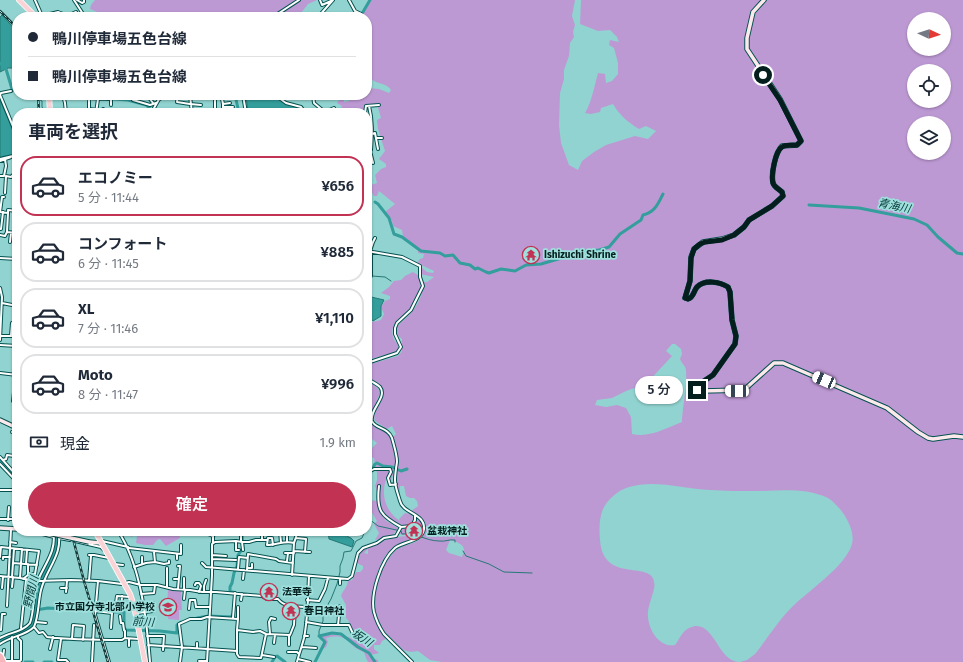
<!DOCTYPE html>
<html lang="ja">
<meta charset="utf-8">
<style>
:root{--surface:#fff;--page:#f2f2f3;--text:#1f2937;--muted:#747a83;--line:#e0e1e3;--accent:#c23253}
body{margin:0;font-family:"Fira Sans","Noto Sans JP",sans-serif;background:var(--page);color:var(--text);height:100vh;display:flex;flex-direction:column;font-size:15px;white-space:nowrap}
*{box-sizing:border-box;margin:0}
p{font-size:13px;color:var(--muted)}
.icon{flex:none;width:22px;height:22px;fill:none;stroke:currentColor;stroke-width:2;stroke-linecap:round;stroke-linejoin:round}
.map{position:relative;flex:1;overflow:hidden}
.sheet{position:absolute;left:12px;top:108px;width:360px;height:428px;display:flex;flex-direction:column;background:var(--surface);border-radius:16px;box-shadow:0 1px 3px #0004}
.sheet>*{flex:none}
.hud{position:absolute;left:12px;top:12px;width:360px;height:88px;border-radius:16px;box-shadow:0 1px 3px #0004;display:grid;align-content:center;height:88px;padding:0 16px;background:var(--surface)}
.needle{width:26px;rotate:94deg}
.fabs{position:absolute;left:907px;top:12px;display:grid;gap:8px}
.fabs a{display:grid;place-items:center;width:44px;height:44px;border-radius:50%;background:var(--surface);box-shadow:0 1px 3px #0004;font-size:20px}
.end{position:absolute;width:18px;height:18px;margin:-9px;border:5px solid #031e1d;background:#fff;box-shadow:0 0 0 2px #fff}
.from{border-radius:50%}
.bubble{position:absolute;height:28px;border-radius:14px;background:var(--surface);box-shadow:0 1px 3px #0004;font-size:13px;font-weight:600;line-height:28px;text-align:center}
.car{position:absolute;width:12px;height:24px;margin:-12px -6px;border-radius:5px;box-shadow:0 0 3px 1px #0007;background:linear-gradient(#fff 24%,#345 0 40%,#fff 0 76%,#345 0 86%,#fff 0)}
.hud b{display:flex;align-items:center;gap:14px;height:38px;font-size:15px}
.hud b+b{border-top:1px solid var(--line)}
.hud i{width:10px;height:10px;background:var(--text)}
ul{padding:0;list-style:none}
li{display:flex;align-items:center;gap:12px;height:60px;margin:0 8px 6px;padding:0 8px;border:2px solid var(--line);border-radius:16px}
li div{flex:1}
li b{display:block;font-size:15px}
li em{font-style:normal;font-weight:600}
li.current{border-color:var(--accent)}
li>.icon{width:36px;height:36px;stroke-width:1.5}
h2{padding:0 16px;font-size:18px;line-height:48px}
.pay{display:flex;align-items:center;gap:10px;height:44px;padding:0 16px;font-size:15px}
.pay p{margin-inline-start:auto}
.action{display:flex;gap:8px;margin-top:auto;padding:8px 16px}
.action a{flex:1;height:46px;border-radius:24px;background:var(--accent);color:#fff;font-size:16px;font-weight:600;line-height:46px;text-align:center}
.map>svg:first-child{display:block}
</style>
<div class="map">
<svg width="963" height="662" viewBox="0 0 963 662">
<rect width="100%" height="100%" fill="#91d3d0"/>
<path fill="#bd99d4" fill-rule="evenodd" d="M95 0H317L308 4 298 17H273L276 13 270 16 267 15 259 17H98L100 13 90 9 91 5Z
M370 0H575L572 16 575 25 573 32 574 37 570 43 569 56 564 70V79L560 93 559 125 561 143 569 165 578 170 582 161 594 152 606 145 635 136 648 139 656 131 646 126 639 129C628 122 620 116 613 104L601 108 600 112 591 114 585 113C592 101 594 87 598 73L605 74 606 83 612 81 618 74V63L614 48 609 45 610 40 619 42 617 37 610 30 598 31 580 24 581 0H963V662H740L747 660 755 654C767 639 778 621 792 607 808 591 846 566 852 544 855 532 847 518 840 509 836 505 831 499 826 497 803 487 778 491 754 491 739 491 725 491 710 490 683 489 655 479 629 487 618 490 608 499 603 509 599 519 599 530 600 540 603 588 660 555 654 589 652 598 647 608 648 617 649 631 660 648 675 645 679 640 682 631 689 628 713 616 717 660 738 662H442L430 660 418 651C403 654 402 648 392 639 388 635 383 631 380 625 369 602 377 569 395 551 403 544 419 544 424 535 429 524 419 515 411 511L418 506 417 501 414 498H410L406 496 404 486H400V496L396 480 398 458 393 437 396 434 392 426 387 429 375 421 374 415 382 398 383 391 380 385 367 376V365L398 356 402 351V339C388 329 403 322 410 314 417 307 425 291 423 282H427L434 277 420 274 422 268 427 272 433 273 434 271 417 263 420 259 423 258 424 254 418 253V249L413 244 403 236 402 230 393 226 392 221 385 212 395 204 379 191 377 196H374L368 186 377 183 375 175 381 169 386 167V164L379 159 385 151 378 129 377 120 381 118 377 104H365L364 110 352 113H340L342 106 337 103 340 99V95H343L344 102 349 101 350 95H367V90L369 88 379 89 389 93 391 90C388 85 382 84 376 82 373 81 370 77 367 75V17H363L364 12ZM914 19H944V49H914ZM914 71H944V101H914ZM914 123H944V153H914ZM672 344H675L681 349 682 354 680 359C681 362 684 365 685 367 689 375 682 410 682 422 666 428 650 438 632 434L631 417 626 408 617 405 606 407 595 405 597 400 612 398 626 391 646 384 672 356 666 351ZM450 540C455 541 464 544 464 550 464 553 462 555 462 557L449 553 446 550Z
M413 272 418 275 421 286C417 294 414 304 408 311 401 318 389 324 393 337 394 341 398 343 399 348L396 352 367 360V315L372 322 381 320 384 314 381 307 385 301 390 299V296L381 293 389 287 394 281 401 280 405 276Z
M367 381 377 387 380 393 370 417 372 424C376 427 385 430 388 434 396 446 398 469 390 481V478L387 477C380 494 385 511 400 521L399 519 405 513 411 514 413 518 412 523C402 528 395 523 387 518L385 520 398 528 393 535C389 537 378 540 375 540L379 533 374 524 377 521 371 511 367 513V505L370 506 373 500 376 501 380 499 375 486 377 480V472L376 471 374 458 367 456V450H370L377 443 372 439V433L367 432Z
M418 517C422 523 424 528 419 534 414 541 402 541 395 546 380 557 376 576 373 593 373 598 371 603 372 608 373 619 380 629 386 639L382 641 380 645H374V649L379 653 370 655 372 658 378 660V662H368L366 658 364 652C346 646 351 632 326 638L328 642 326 647 323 649 325 641 321 636C333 634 338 635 351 638L355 636 348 620 346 618V605L341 596C343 590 347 588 348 581L352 580 356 572H360L363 569V566L357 563 358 555 364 549H368L364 553 368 554V547C380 541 393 537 406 536V535H401L400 533 402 529 413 526Z
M127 531H178L180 538 166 546 160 539 157 540 153 545H145L136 543 137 536 135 535 131 537Z
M168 590 181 591 182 610H179V620L168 619 169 611 167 610Z"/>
<path fill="#339e9b" stroke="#257875" d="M2 15 17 32V68H8L0 72V17Z
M246 95H274L285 104 300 107 304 112 312 110 317 113H248Z
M0 100 17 140V154L0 157Z
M367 296 384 300 381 306V316L373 321 367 313Z
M328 531H347L348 537 351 538 354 541 352 547 329 539Z"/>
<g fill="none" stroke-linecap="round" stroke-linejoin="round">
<path stroke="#257875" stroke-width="1" d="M31 95 42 101V107L46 113
M65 100 67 113
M367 176 369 179
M367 272 370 275
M372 276 385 277 391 281
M367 522 369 519 378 526 401 531 402 534C415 532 426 541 439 541 445 542 449 539 455 540V542
M463 551 466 556 489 564 504 572 532 573
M319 636V631L323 621V613L331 599 337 584 340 572V566L343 558 344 552 351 551 356 541 362 538 365 531"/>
<path stroke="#339e9b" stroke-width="3" d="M360 17 370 0
M0 63 6 69 12 89 17 92
M33 95 37 98 47 97
M235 95 239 113
M51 96 68 95 79 97
M99 98 128 100 146 105 155 113
M375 202 378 204 389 218 394 234 402 237 421 251 440 253 445 256 453 255 460 263 470 265 475 269 478 268 486 272 489 273 501 269 515 271 526 265 541 264 565 257H571L586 251 599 250 609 247 620 234 641 220 643 215C655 212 658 204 663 194
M809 205 859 208 914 219 927 225 938 237 957 253 963 254
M0 460 17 479
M367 468H373L375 464 377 463 383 466 392 467 401 471 407 469
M234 594 233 592H230V587L232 583 234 573 237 566 238 555 243 548 242 533 245 531H250
M36 610 48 608 97 611
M109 612H124V627L126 630 160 631 177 633V625L181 622
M197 618 209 616 231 617 233 614
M0 640C9 635 25 634 31 626 38 616 35 603 37 592 42 568 60 558 56 531
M25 662H33
M44 662H52
M58 662 64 661 65 662
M272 662 275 657 277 656 285 662
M315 662 325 642 319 636 332 633 341 634 358 647 369 653 375 662"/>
<defs>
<path id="street" d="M35 0 42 16
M74 0 85 17
M77 0 82 3 84 2V0
M320 0 322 5 331 1
M349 0 355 11 361 14
M42 16 58 12C67 16 66 17 76 12
M273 17 299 0
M318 17 333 0
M324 17 326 15
M11 91 1 93 0 95 17 136
M63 95 65 103 66 113
M147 95 153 103
M154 95 160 99
M178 95 177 102 190 104 201 105
M180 95 216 98 221 95
M215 95V113
M243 95 246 113
M275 95 286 103 301 107 304 111 314 110 318 113
M313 95 314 103 326 113
M109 96V95
M190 96 192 113
M219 96 222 99 223 104 230 103
M63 97 111 99V105
M89 99V109L96 110
M133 100 150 105 156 103
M223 107H233
M231 107 234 113
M215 110H223V104
M325 112 334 108 335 113
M96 113 98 99
M102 113 103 109
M152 113C154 106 159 101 161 95
M358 113 365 112
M365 113 366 106 379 105
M372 134 375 133 378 149
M376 138H382
M370 151 373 163
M367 152 371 150C372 135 373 121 369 106
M0 159 17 155
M367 160 372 159
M0 161 11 157
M0 176H4L6 166 5 159
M6 176 11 177 14 174H17
M5 193 6 176
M0 212 8 213V210L17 211
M0 212 2 197H4
M14 218V210
M0 229H1L3 212
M7 232 8 213
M0 235 5 236 7 232 17 233
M10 242 11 233
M367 251 402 257 420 266V277L423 286 411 310 397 323 395 328V334L401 347 397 353 367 363
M370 251 373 242 375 238
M0 258 17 259
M371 276V251
M0 288 2 297 0 340
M2 303 17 306
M0 336H16L17 323H12L11 336
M0 345 17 346
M14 346 16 336
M0 373 17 375
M367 379C371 381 377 384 380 387 388 397 369 410 372 421 375 429 388 427 392 438 394 446 397 454 397 462 396 468 395 474 395 480 395 487 398 494 400 501 403 514 425 513 424 529 422 542 404 541 395 548 381 560 370 594 374 612 376 620 380 628 384 634L412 662
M13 401 16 375
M12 432H14
M0 457 17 476
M3 460 6 459 7 455 14 456 17 429
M0 464 17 482
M367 473 374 469H390L391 472 388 478 390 485 396 484
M379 486C376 511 381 516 401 527
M0 490H17
M0 519H17
M8 520 9 507
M31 531 54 537
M58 531C64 554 46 569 41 590 38 602 39 615 34 627L39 633 43 632 47 637C72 640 97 640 122 640L125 638 139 639
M118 531C141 565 147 622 150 662
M195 531 208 534 213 536V543
M280 531 281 543
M287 531V542
M59 533 69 535
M213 536 217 531
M59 538 70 540 69 536
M296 538 306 539 305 552
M75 539V541L101 547 104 550
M262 540V532
M102 541 128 547
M236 541V550H239
M241 541V533L243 531
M10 542 16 543
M242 542 243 550
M273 545 272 538H268L267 545C276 545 286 540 294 543
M1 547 10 548
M10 548 39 551 35 574 28 575 23 579
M129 548 181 554V545
M294 551 310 552
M285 553H294
M89 555H94L109 558
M212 555 226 556
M0 557 1 547
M3 559V557H10
M177 559V554
M212 559 236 560
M287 561 288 553
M155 562 164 564 169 563V561
M13 563 37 565
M202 563 206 567 348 579 352 576 358 553 363 548 377 543 384 538 396 536 401 527 412 526 415 520V515
M26 564 27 550
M114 564 123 565
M142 564V557
M178 566H180L178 589
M134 567 146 563 155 562 154 552
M247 568H252V564
M238 569 239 557 248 558
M247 570 248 554 276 559 279 561 293 563
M28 575V564
M292 575 294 543 297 534
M0 576 20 578 35 581 71 580 98 581 122 584 129 582 141 585H157L173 589 190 590 202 592H216L262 596 267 599H278C285 608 297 606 308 607
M12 577 14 549
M20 578 22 549
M174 579H179
M243 579 244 570
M89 581 91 556
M98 581 95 615 109 662
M340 584V579
M195 585 196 583H199L201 586 199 592
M12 587 13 577
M167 587V568
M2 588 3 577
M61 588H67
M184 590V578
M66 592 67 581
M204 592V586L206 580
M141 594 154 593 155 585
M184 599 185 590
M241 600 242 594
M307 600 319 601 325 589 328 578
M7 606 11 529
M189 609 190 600H195L196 607H210
M115 610 117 596 130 597
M95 611 112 613 111 628
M121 611 122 596
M137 613 153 611V603
M120 616 121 623H123L124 630 125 631V638
M233 618 235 593
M238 619V607
M36 622 46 623
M306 622 323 625H349L354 636
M338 625 340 606
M22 629 21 628 26 580
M1 630 2 614H5
M270 634 269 622 271 618 275 619
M147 636H164L163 650
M304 636H308
M0 638C10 632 23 632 30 623 34 612 33 600 35 589 40 568 58 554 53 531
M61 639 58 660H66L68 662
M72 639 73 625 84 626 83 640
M197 643V648
M274 643 275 635
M0 644C11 636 25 636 34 627
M148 645 237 651V654L239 657 261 658 266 634 290 635 294 625 295 606
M289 645V636
M129 646V639
M302 647 316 648
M50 649 53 637
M237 651V630L253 632 260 631 266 634
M288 652H297L299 654
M262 655 274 657
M3 658 4 650
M298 659 310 662
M5 661H20L21 660V641L18 638V636
M12 661V637
M199 661H207
M92 662 94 625
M180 662 182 647 179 624 190 619H201L207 617 238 619 237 630
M207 662 212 575V544L215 542 236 541 242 542H249L256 540H267
M297 662C299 654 302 646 304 638 308 618 308 597 309 576"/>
<path id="secondary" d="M764 0 753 12 747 38V49L780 99 801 141 797 145 782 146C775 153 771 174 773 183 774 187 779 189 782 192L783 196 772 206 749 220 744 227 734 235 722 239 703 242 694 249 691 257 690 281 685 298 688 299C694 297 693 292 697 287 705 279 720 282 728 287L730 292 732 320 736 336 735 344 713 375 698 385 697 386V389L702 391 744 390 774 363H783L887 408 918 432 928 438 933 439 954 436 963 437
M0 420 17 428
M0 528 17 529
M37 531 44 532
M89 542 101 543"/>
<path id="primary" d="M19 0 36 17
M49 95 50 113
M95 531 130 594 134 606 145 662"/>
<path id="highway" d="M0 656 3 662"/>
</defs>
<use href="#street" stroke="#045250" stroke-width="4"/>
<use href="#secondary" stroke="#045250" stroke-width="5.5"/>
<use href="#primary" stroke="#fff" stroke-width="6"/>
<use href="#highway" stroke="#fff" stroke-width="8"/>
<use href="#street" stroke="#fff" stroke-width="2"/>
<use href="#secondary" stroke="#fce9eb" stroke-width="3.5"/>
<use href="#primary" stroke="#f9d3d6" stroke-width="4.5"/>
<use href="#highway" stroke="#f5b5bb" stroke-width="5.5"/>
<defs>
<path id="rail" d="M0 11 17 28
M38 95 39 113
M71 531 84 581 108 662"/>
</defs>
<use href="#rail" stroke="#163735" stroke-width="2.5"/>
<use href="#rail" stroke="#9ee0dd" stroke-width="1" stroke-dasharray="3" stroke-linecap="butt"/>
<defs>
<path id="secondary-bridge" d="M44 532 89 542"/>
</defs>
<use href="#secondary-bridge" stroke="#045250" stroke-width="5.5" stroke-linecap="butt"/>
<use href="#secondary-bridge" stroke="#fce9eb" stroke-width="3.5"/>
</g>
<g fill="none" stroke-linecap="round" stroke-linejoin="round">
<path stroke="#031e1d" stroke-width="5" d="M697 390V386L698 385 713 375 735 344 736 336 732 320 730 292 728 287C720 282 705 279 697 287 693 292 694 297 688 299L685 298 690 281 691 258 694 249 700 244 705 242 722 240 734 235 744 227 749 220 772 206 783 196 782 192C779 189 774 187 773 183 771 176 775 151 782 147 786 144 792 146 797 145L801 141 780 100 763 75"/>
</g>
<defs>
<symbol id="temple-ring" viewBox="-11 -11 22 22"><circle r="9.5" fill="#9ee0dd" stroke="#c23253" stroke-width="1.5"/><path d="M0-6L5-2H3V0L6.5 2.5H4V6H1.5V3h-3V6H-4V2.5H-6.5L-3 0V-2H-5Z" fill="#c23253"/></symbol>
<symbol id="school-ring" viewBox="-11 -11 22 22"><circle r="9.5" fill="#9ee0dd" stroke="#c23253" stroke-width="1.5"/><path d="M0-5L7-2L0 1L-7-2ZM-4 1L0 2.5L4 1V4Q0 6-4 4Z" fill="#c23253"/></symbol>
</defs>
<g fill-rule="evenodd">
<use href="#temple-ring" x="521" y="245" width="20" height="20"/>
<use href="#temple-ring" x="404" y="521" width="20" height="20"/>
<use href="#temple-ring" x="259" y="582" width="20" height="20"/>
<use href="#school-ring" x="158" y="597" width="20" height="20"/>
<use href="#temple-ring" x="281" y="601" width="20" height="20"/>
</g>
<g text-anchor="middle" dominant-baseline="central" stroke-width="3.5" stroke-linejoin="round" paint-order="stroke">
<g font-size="10" font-weight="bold" fill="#031e1d" stroke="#9ee0dd" text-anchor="start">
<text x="544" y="255">Ishizuchi Shrine</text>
<text x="427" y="531">盆栽神社</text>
<text x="282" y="592">法華寺</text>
<text x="155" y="607" text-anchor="end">市立国分寺北部小学校</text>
<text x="304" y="611">春日神社</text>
</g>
<g font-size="11" font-style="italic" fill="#073938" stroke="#9ee0dd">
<text transform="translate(894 206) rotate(12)">青海川</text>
<text transform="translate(31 592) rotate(-77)">野間川</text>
<text transform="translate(143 622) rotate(4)">前川</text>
<text transform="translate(362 638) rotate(33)">坂川</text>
</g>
</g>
</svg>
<div class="fabs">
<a><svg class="needle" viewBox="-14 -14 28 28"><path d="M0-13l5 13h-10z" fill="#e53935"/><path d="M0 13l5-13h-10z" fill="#747a83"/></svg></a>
<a><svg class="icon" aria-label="locate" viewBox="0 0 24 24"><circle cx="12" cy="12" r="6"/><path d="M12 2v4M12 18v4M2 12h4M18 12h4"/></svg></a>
<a><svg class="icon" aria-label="layers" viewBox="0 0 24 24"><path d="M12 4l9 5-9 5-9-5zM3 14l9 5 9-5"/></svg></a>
</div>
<i class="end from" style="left:763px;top:75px"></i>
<i class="end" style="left:697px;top:390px"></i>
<div class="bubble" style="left:635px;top:376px;width:48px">5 分</div>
<i class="car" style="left:824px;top:380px;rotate:293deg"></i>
<i class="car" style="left:737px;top:391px;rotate:271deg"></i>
<div class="hud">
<b><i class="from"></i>鴨川停車場五色台線</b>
<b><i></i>鴨川停車場五色台線</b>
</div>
<section class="sheet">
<h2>車両を選択</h2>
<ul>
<li class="current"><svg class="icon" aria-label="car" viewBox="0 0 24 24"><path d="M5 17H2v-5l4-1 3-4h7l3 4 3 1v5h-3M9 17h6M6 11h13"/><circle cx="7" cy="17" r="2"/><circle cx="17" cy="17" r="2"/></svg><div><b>エコノミー</b><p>5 分 · 11:44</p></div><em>¥656</em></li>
<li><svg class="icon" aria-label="car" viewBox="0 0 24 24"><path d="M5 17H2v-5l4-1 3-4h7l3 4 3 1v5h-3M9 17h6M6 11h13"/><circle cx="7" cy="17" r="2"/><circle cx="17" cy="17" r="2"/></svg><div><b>コンフォート</b><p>6 分 · 11:45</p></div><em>¥885</em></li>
<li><svg class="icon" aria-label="car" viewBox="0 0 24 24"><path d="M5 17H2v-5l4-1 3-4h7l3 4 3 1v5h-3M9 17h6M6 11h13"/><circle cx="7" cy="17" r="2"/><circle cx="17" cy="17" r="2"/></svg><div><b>XL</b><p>7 分 · 11:46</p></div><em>¥1,110</em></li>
<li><svg class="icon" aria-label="car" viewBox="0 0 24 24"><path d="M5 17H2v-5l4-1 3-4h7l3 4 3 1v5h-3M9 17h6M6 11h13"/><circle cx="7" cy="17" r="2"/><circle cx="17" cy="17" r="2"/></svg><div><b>Moto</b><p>8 分 · 11:47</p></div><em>¥996</em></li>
</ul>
<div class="pay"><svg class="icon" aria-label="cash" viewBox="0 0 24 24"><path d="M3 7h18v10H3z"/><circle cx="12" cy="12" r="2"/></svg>現金<p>1.9 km</p></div>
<div class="action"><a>確定</a></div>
</section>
</div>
